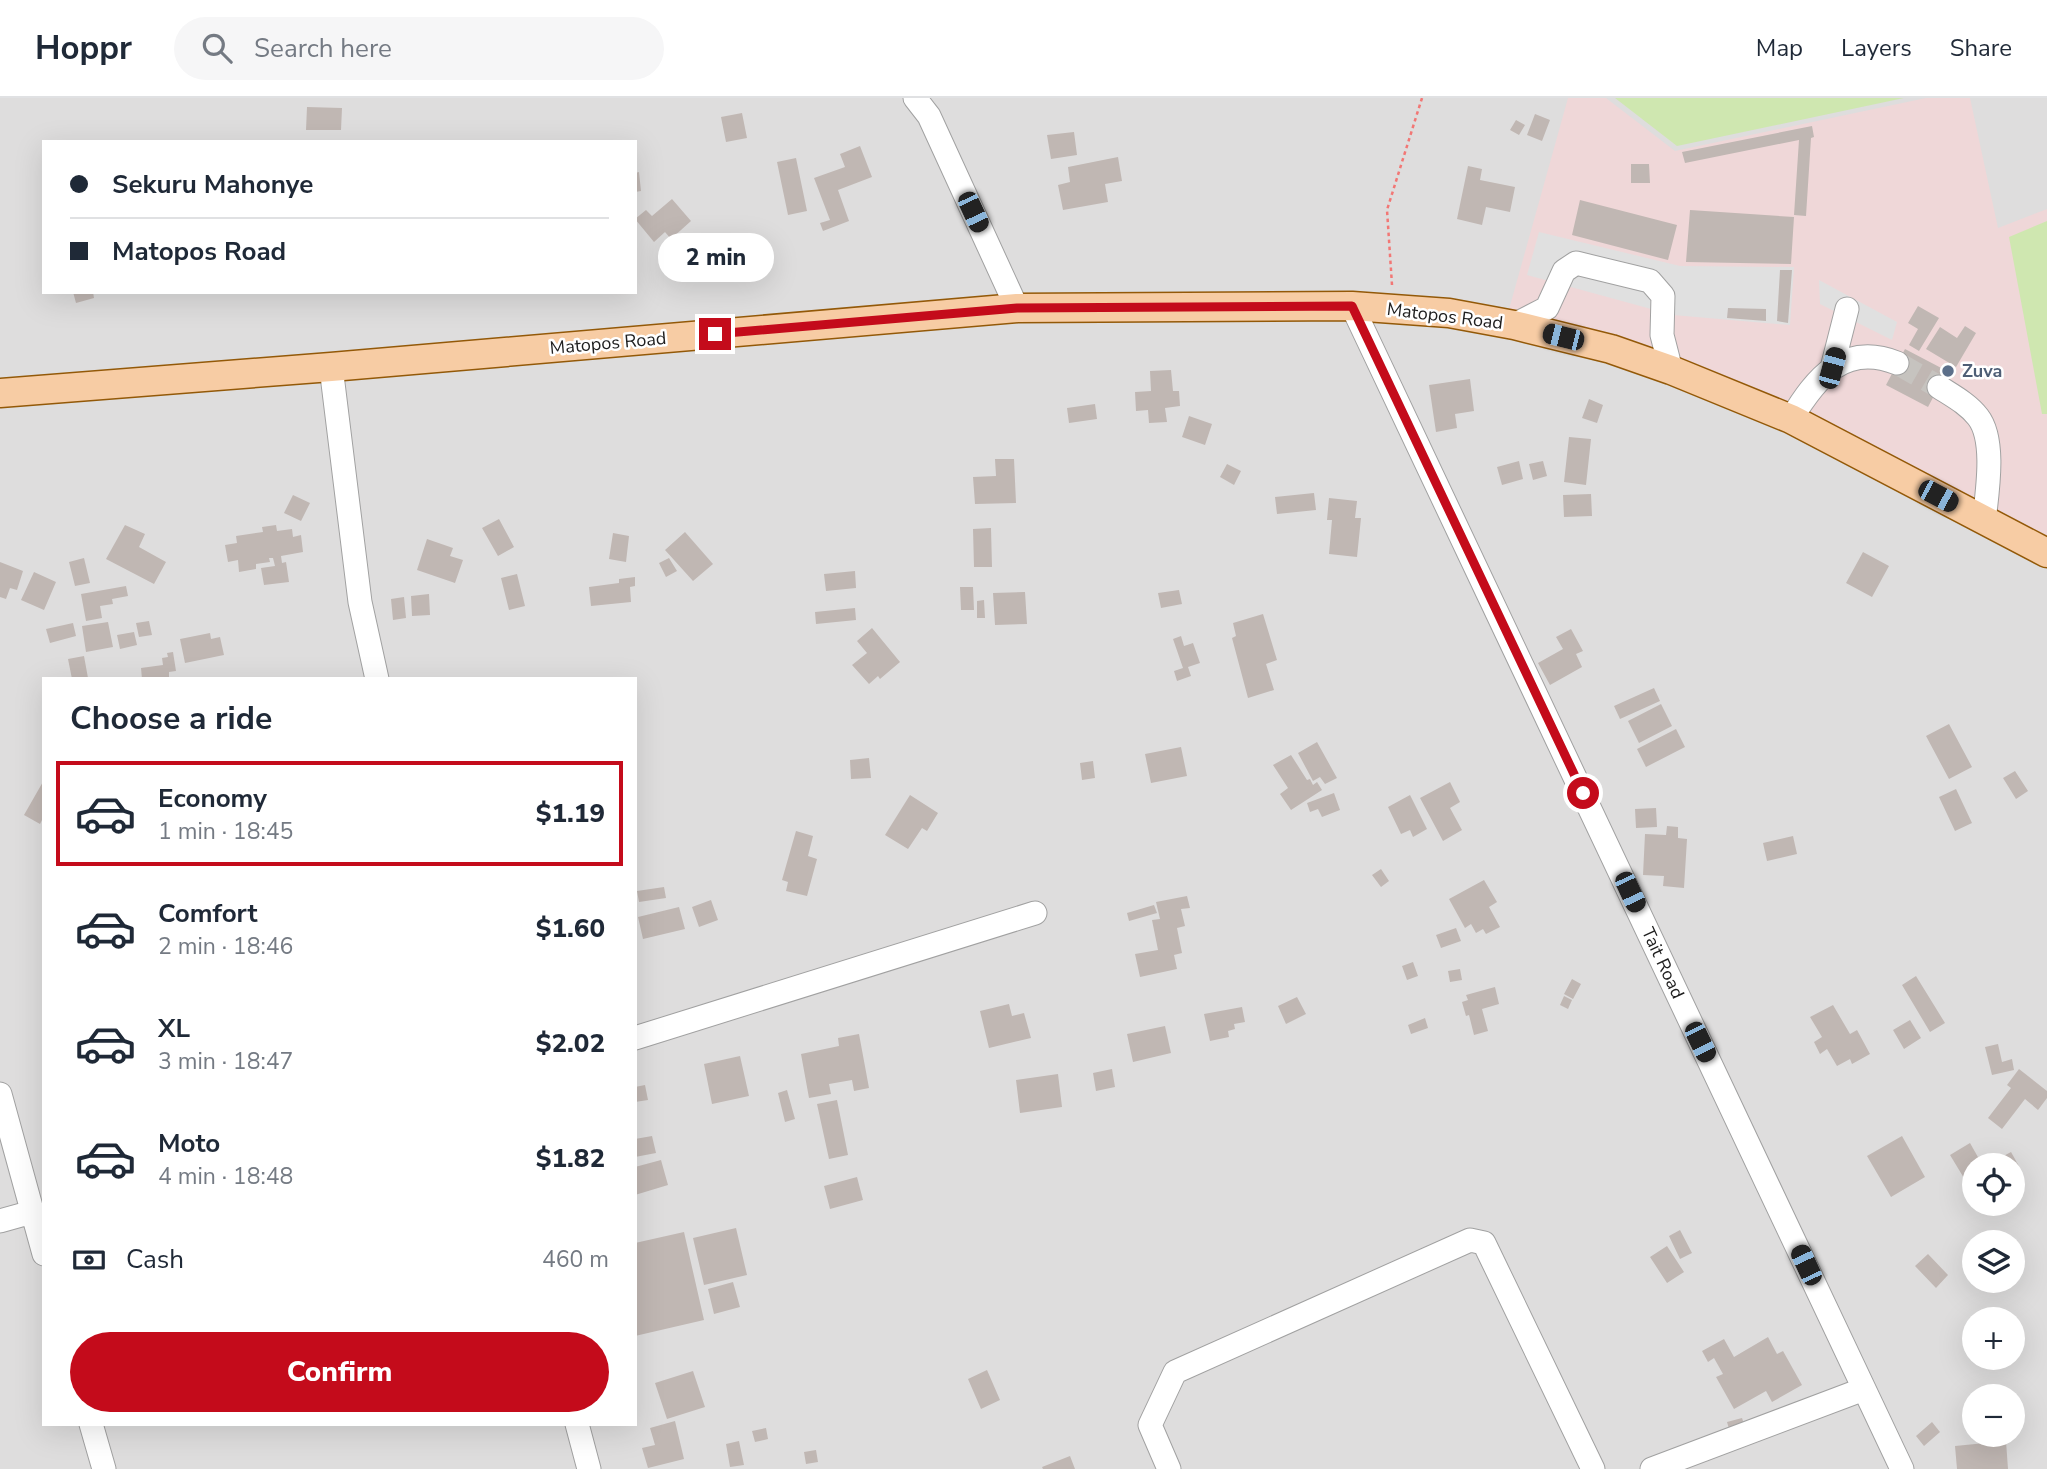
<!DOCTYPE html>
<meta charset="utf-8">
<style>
:root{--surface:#fff;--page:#f6f6f7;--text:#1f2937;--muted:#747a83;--line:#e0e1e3;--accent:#c40b1b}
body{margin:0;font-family:"Nunito Sans",sans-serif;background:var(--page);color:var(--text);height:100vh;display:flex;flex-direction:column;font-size:26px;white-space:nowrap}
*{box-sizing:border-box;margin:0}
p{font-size:23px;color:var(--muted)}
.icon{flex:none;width:38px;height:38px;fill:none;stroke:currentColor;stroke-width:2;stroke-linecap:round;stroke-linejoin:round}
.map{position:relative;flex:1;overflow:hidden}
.panel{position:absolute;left:42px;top:579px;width:595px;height:749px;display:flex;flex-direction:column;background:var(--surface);border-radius:0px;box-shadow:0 7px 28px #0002}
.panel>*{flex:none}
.guide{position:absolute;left:42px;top:42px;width:595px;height:154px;border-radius:0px;box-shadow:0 7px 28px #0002;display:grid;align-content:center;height:154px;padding:0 28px;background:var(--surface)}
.tools{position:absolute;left:1962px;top:1055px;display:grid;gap:14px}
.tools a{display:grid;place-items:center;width:63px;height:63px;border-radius:50%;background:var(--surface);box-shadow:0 7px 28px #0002;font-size:35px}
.end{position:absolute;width:32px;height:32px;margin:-16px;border:9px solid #c40b1b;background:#fff;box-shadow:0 0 0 4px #fff}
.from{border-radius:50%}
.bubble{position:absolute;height:49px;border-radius:24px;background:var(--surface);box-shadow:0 7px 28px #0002;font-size:23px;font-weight:800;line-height:49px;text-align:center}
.car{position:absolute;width:21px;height:42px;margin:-21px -10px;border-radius:9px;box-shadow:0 0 5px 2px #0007;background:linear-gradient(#222 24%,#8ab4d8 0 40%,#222 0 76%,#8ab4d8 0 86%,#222 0)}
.guide b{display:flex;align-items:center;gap:24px;height:66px;font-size:26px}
.guide b+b{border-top:2px solid var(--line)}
.guide i{width:18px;height:18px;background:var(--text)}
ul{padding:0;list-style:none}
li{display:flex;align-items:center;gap:21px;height:105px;margin:0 14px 10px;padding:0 14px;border:4px solid transparent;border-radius:0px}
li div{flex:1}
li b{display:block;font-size:26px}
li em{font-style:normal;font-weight:800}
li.selected{border-color:var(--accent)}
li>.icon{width:63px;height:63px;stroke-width:1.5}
h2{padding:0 28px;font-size:32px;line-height:84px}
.pay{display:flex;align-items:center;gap:18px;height:77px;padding:0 28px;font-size:26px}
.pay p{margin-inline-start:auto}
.action{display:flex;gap:14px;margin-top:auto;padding:14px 28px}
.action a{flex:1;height:80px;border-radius:42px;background:var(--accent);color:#fff;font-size:28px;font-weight:800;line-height:80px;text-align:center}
header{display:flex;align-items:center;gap:42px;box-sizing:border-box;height:98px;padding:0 35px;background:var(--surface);border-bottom:2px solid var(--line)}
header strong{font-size:33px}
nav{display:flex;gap:38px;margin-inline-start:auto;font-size:24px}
.search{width:490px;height:63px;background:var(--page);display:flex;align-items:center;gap:18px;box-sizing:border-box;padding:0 24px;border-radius:38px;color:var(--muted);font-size:26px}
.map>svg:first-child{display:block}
</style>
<header>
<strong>Hoppr</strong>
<div class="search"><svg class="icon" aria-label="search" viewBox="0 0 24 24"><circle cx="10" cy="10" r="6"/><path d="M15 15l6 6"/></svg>Search here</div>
<nav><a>Map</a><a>Layers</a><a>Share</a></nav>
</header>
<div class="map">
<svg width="2047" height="1371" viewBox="0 0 2047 1371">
<rect width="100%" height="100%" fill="#f0ece7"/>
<path fill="#dedddd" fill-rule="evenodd" d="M0 0H2047V1371H0ZM44 44H635V194H44ZM44 581H635V1326H44ZM1974 1068H2012V1106H1974ZM1974 1144H2012V1183H1974ZM1974 1222H2012V1260H1974ZM1974 1298H2012V1337H1974Z"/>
<path fill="#efd7d8" d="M1568 0H1606L1675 53 1926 0H1970L1998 130 2047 111V444L1508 215Z"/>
<path fill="#cfe7b0" d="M1615 0H1904L1677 48Z
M2047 123V316H2042L2009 139Z"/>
<path fill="#e0e0e0" d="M1539 134 1680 168 1794 169 1790 227 1673 217 1527 177Z
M1819 182 1897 224 1892 242 1820 206Z"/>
<path fill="#c0b7b3" d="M307 9 342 10 341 32H306Z
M742 15 747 40 726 44 721 19Z
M1535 16 1550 22 1542 43 1527 37Z
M1516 22 1525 27 1519 37 1510 32Z
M1812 28 1814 39 1811 40 1806 118 1794 117 1799 42 1685 65 1682 54Z
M1074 34 1077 57 1051 61 1047 37Z
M860 48 872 79 838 92 849 123 823 133 820 125 830 122 814 80 845 69 840 56Z
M1118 59 1122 83 1105 86 1108 104 1063 112 1058 87 1070 84 1068 69Z
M796 60 807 113 788 117 777 64Z
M1631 66H1649L1650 85H1631Z
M1468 68 1482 71 1480 82 1515 89 1510 114 1486 109 1482 127 1457 121Z
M639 74 641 93 635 94V75Z
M672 101 691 123 671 141 665 134 654 144 635 121 646 112 652 118Z
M1580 102 1677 127 1668 162 1572 137Z
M1690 112 1794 119 1791 166 1686 164Z
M1780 172H1792L1788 225 1777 223Z
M73 194H93L94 200 76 205Z
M1918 208 1939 220 1919 253 1909 247 1918 231 1908 225Z
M1728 210 1766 211V223L1727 220Z
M1965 228 1976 235 1956 269 1926 251 1940 229 1957 240Z
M1905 251 1947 273 1928 309 1886 287Z
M1171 272 1173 293H1179L1180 308 1165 310 1167 324 1149 325 1148 312 1136 313 1135 294 1151 293 1150 273Z
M1470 281 1474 313 1455 316 1457 330 1436 334 1429 287Z
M1589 301 1603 307 1597 325 1582 320Z
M1095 306 1097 321 1069 325 1067 310Z
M1189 318 1212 326 1205 347 1182 339Z
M1569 339 1591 341 1586 387 1564 384Z
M995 361H1014L1016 405 975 406 973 379 996 378Z
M1519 363 1523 381 1502 387 1497 369Z
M1543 363 1547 378 1533 382 1529 366Z
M1227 366 1241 373 1234 387 1220 379Z
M1314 395 1316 412 1277 416 1275 399Z
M1591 396 1592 418 1564 419 1563 397Z
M293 397 310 405 301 423 284 415Z
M1329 400 1357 403 1355 420H1361L1357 459 1329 456 1332 422H1327Z
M499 421 514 449 498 458 482 430Z
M125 427 145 436 139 449 166 464 154 486 106 461Z
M276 427 277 433 292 431 293 439 301 437 303 454 281 458 282 465 286 464 289 484 264 487 261 470 275 468 273 460H269L270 464 256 466V471L239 474 238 462 228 464 225 447 237 445 236 438 263 434 262 429Z
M991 430 992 469H974L973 431Z
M685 434 713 466 693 483 665 452Z
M613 435 629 438 626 464 609 461Z
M427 441 453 450 450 458 463 462 455 485 417 472Z
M1863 454 1889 468 1872 499 1846 485Z
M84 460 90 485 75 488 69 464Z
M669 460 677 473 666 479 659 465Z
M0 464 23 473 17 492 10 490 6 501 0 499Z
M855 473 856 490 826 493 824 476Z
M34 474 56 484 44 512 21 502Z
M517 476 525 508 509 512 501 480Z
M635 479V488L630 489 631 504 591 508 589 489 619 485V481Z
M126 488 128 498 112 501 113 506 100 508 102 520 86 523 81 496Z
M960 489H973L974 512H961Z
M1179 492 1182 506 1161 510 1158 495Z
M1025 494 1027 526 995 527 993 495Z
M429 496 430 517 412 518 411 498Z
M404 499 406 520 393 522 391 501Z
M984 502 985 520H977V503Z
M855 510 856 522 816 526 815 514Z
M1263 516 1277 562 1266 566 1274 592 1248 600 1232 540 1236 538 1233 525Z
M149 523 152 537 139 539 136 525Z
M108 524 113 549 86 554 82 528Z
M73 525 76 538 50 545 46 531Z
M872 530 900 564 880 581 878 578 869 586 852 567 867 555 857 543Z
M1571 531 1583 553 1576 556 1582 569 1550 587 1538 565 1563 551 1556 539Z
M134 534 137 547 120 551 117 537Z
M210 535 211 541 220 539 224 557 185 565 180 541Z
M1181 538 1184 548 1193 545 1200 565 1188 569 1191 578 1177 583 1174 573 1183 570 1173 541Z
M173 554 176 573 169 574V579L142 581 141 570 163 567 162 560 168 559 167 555Z
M84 558 88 580 72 581 68 561Z
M1654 590 1660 603 1620 621 1614 608Z
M1661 606 1672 628 1639 645 1628 623Z
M1949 626 1972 669 1949 681 1926 638Z
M1676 631 1685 649 1646 669 1637 651Z
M1317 644 1337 680 1325 686 1320 679 1313 683 1298 655Z
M1181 649 1187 678 1151 685 1145 656Z
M1291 657 1307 682 1310 681 1313 687 1317 684 1322 692 1291 712 1280 696 1288 690 1273 667Z
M869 660 871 680 851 681 850 662Z
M1093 663 1095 680 1082 682 1080 665Z
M2015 673 2028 693 2016 701 2003 680Z
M44 682V718L40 726 24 717Z
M1450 684 1460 704 1450 710 1462 732 1443 743 1420 700Z
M1956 691 1972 725 1955 733 1939 699Z
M1334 695 1340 712 1322 719 1318 711 1310 714 1307 705Z
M910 697 938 715 927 733 922 730 908 751 885 737Z
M1410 697 1427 731 1413 739 1410 732 1401 736 1388 709Z
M1656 710 1657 729 1636 730 1635 711Z
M1667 728 1678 729V740L1687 741 1684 790 1663 788 1664 778 1643 777 1645 736 1666 737Z
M796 733 813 738 808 758 817 761 807 798 786 793 788 784 782 782Z
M1793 738 1797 756 1767 763 1763 745Z
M1381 771 1389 783 1381 789 1372 777Z
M1484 782 1497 804 1489 809 1500 829 1486 836 1483 831 1476 835 1471 826 1465 830 1449 801Z
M664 789 666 800 639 804 637 793Z
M1187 798 1190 810 1181 811 1185 828 1177 830 1182 855 1174 857 1177 871 1140 879 1135 856 1158 852 1152 822 1160 821 1156 804Z
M711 802 718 822 699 829 692 809Z
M1154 807 1157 815 1129 823 1127 815Z
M679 809 685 831 643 841 638 819Z
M1456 830 1461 843 1441 850 1436 837Z
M1413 864 1418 878 1407 882 1402 868Z
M1460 871 1462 882 1450 884 1448 873Z
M1916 878 1945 925 1930 934 1902 887Z
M1572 881 1581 886 1573 901 1564 896Z
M1495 889 1499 906 1482 911 1488 933 1474 937 1469 917 1466 918 1462 904 1468 902 1466 897Z
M1564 898 1572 902 1568 911 1560 907Z
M1297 899 1306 916 1286 926 1278 908Z
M1009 906 1012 918 1024 915 1031 940 989 950 980 913Z
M1833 907 1850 936 1857 932 1870 956 1852 966 1850 961 1837 968 1827 951 1820 956 1814 944 1822 939 1810 919Z
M1242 909 1245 924 1234 926 1235 931 1228 933 1229 939 1210 943 1204 916Z
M1425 920 1428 930 1411 936 1408 927Z
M1910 922 1921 940 1904 951 1893 932Z
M1165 928 1171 955 1133 964 1127 936Z
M859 936 869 990 854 993 852 982 829 986 831 996 809 1000 801 956 839 948 838 940Z
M1998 946 2002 964 2012 961 2014 972 1992 977 1985 949Z
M740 958 749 998 712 1006 704 966Z
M1112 971 1115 989 1096 993 1093 975Z
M2019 971 2047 993V1000L2038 1012 2025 1001 2002 1031 1988 1020 2011 990 2007 987Z
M1058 976 1062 1009 1020 1015 1016 982Z
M645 987 648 1002 635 1004V989Z
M787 992 795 1021 785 1024 778 995Z
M837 1002 848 1057 829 1061 817 1006Z
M652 1038 656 1055 635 1059V1041Z
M1902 1038 1925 1079 1891 1099 1867 1058Z
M1970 1045 1983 1068H1974V1088L1970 1090 1950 1057Z
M2011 1054 2020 1070 2012 1075V1068H1994L1992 1064Z
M661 1062 668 1087 635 1097V1069Z
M857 1079 863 1102 830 1111 824 1088Z
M736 1130 747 1177 704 1187 693 1140Z
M1680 1132 1692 1155 1680 1161 1669 1138Z
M684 1134 704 1222 635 1238V1145Z
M1667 1148 1684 1174 1667 1185 1650 1159Z
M1928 1156 1948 1177 1936 1190 1915 1168Z
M733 1184 740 1209 714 1216 708 1191Z
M1768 1239 1777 1256 1783 1253 1802 1287 1772 1304 1766 1293 1734 1311 1716 1279 1723 1276 1714 1260 1708 1264 1702 1253 1724 1241 1734 1259Z
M987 1272 1000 1302 981 1311 968 1281Z
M693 1273 705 1309 667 1321 655 1285Z
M1742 1320 1745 1329 1730 1334 1727 1324Z
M675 1323 684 1361 648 1370 642 1350 655 1347 650 1330Z
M1932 1324 1940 1334 1924 1348 1916 1338Z
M766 1330 768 1341 755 1344 752 1333Z
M739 1343 744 1367 730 1369 726 1346Z
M2006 1343 2008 1371H1957L1955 1348Z
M816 1352 818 1364 806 1366 804 1354Z
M1070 1358 1075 1371H1043L1042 1369Z"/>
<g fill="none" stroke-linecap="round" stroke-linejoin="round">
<path stroke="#c6c3bf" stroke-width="23" stroke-dasharray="23 11" stroke-linecap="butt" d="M1897 265 1939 289"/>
<defs>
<path id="minor" d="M915 0 929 18 1017 210
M1352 208 1902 1371
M1514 227 1547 210 1564 173 1576 165 1650 183 1663 198 1662 237 1671 272
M331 269 360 504 377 581
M1832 270 1847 211
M1939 289C1953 298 1968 306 1978 319 1996 342 1987 395 1984 423
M1791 321C1816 280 1844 244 1897 265
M635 940 1035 815
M0 996 44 1156
M0 1123 32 1114
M91 1326 104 1371
M577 1326 589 1371
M1169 1371 1150 1327 1175 1274 1470 1142 1484 1145 1593 1371
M1652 1371 1864 1291"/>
<path id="major" d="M0 295 331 269 1017 210 1352 208 1449 215 1514 227 1611 251 1671 272 1791 321 2047 455"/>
</defs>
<use href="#minor" stroke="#a1a1a1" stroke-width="25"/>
<use href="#major" stroke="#935908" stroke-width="31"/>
<path stroke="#f27775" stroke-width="2.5" stroke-dasharray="3.5 3.5" stroke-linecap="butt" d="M1392 187 1387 112 1422 0"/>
<use href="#minor" stroke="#fff" stroke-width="23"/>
<use href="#major" stroke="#f7cca4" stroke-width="28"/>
</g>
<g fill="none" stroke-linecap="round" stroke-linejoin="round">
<path stroke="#c40b1b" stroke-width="9" d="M715 236 1017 210 1352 208 1583 695"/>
</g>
<circle fill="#5c6f8a" stroke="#fff" stroke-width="2.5" cx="1948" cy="273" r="7"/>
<g text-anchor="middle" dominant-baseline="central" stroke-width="5" stroke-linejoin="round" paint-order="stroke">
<g font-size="18" fill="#202020" stroke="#fff">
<text transform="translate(1445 218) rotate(7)">Matopos Road</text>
<text transform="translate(608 245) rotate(-5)">Matopos Road</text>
<text transform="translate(1663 865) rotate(65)">Tait Road</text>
</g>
<g font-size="18" font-weight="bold" fill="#4e5e75" stroke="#fff" text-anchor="start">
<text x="1962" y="273">Zuva</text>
</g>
</g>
</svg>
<div class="tools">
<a><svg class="icon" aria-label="locate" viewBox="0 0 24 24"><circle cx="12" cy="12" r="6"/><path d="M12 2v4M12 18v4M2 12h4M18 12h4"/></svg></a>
<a><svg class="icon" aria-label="layers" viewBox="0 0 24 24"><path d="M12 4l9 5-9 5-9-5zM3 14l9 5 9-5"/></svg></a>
<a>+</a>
<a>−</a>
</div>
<i class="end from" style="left:1583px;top:695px"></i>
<i class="end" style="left:715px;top:236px"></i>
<div class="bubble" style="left:658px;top:135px;width:116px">2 min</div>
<i class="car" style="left:973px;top:114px;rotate:155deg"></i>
<i class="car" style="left:1563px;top:239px;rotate:284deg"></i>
<i class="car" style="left:1832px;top:270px;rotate:15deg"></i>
<i class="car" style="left:1938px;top:398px;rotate:118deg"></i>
<i class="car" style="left:1630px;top:794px;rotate:155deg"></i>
<i class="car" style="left:1700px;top:944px;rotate:154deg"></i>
<i class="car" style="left:1806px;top:1167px;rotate:335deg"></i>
<div class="guide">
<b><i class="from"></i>Sekuru Mahonye</b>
<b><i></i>Matopos Road</b>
</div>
<section class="panel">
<h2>Choose a ride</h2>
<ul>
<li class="selected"><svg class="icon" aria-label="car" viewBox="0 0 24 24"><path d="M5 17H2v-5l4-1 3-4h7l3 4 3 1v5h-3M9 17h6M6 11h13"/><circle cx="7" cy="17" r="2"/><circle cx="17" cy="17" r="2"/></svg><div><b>Economy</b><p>1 min · 18:45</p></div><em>$1.19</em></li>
<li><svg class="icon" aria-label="car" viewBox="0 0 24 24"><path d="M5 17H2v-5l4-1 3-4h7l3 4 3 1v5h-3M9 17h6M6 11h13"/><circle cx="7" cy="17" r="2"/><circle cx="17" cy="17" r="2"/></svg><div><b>Comfort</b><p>2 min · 18:46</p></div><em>$1.60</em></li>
<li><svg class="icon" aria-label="car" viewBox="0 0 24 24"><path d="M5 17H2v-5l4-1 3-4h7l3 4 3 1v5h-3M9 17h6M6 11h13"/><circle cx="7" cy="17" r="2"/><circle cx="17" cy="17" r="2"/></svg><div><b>XL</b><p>3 min · 18:47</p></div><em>$2.02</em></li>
<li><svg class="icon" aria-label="car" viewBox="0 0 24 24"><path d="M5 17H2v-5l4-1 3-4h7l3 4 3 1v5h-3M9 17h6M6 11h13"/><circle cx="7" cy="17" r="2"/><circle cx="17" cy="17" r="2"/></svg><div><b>Moto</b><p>4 min · 18:48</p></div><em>$1.82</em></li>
</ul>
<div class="pay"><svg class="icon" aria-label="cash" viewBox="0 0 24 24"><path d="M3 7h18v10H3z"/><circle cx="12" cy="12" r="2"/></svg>Cash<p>460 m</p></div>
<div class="action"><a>Confirm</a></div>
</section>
</div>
